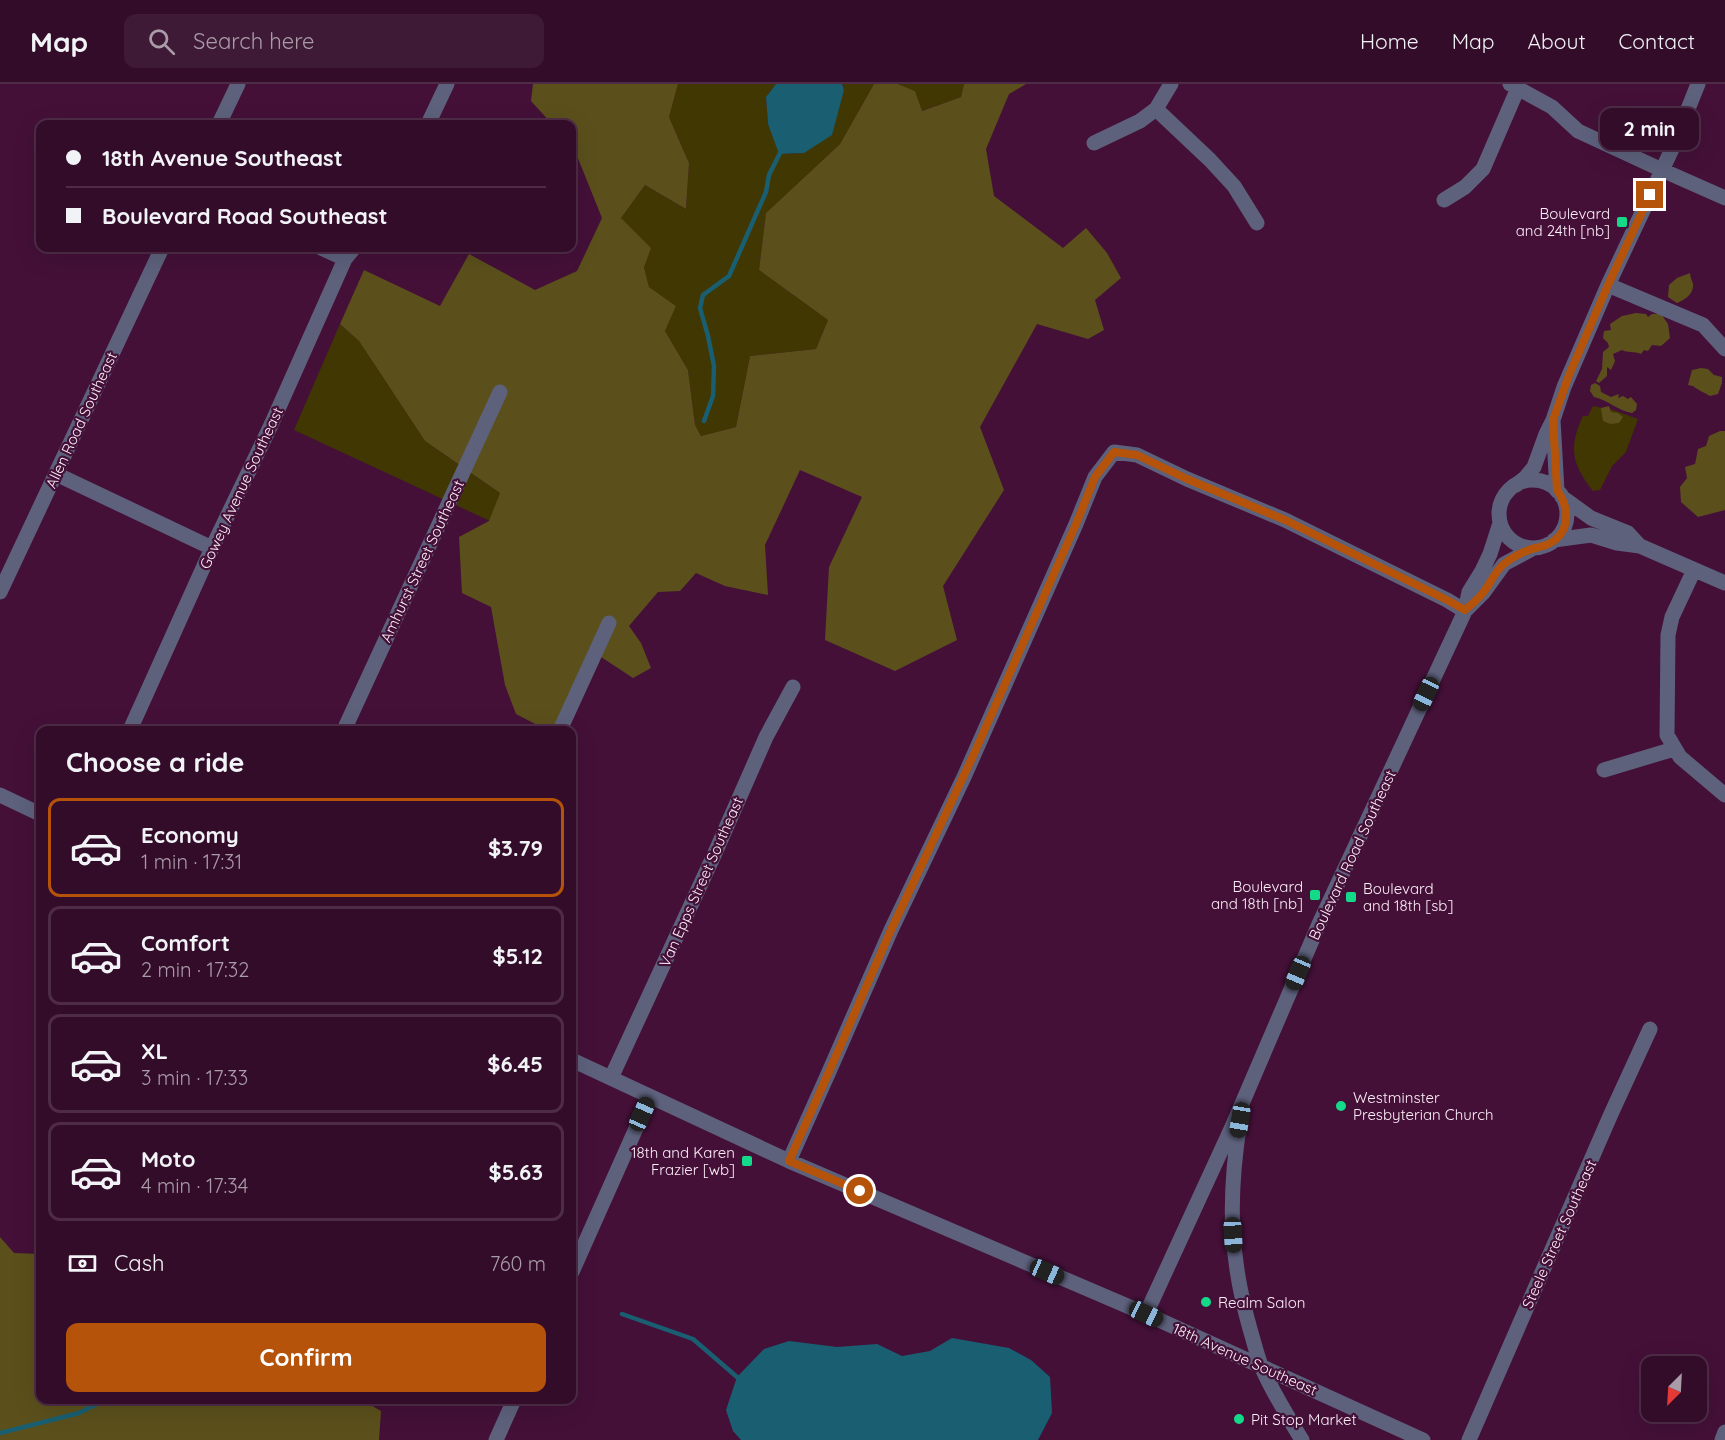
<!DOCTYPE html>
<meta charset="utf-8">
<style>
:root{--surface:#330c2a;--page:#3e1a36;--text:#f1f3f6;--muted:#a99ba8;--line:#4e2c47;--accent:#b45309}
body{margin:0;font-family:Quicksand,sans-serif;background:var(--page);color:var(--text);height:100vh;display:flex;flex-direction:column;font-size:22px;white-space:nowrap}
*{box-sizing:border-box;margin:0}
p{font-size:20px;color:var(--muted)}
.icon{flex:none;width:33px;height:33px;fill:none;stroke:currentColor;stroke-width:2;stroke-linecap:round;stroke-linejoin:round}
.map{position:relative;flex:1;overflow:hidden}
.sheet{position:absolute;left:36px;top:642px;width:540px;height:678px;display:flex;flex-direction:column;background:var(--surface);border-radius:12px;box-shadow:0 6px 24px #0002,0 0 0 2px var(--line)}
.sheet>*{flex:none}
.top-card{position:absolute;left:36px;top:36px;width:540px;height:132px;border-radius:12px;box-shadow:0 6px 24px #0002,0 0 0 2px var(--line);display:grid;align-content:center;height:132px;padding:0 30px;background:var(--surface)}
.needle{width:39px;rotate:204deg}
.controls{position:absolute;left:1641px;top:1272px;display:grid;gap:12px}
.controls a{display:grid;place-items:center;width:66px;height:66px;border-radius:12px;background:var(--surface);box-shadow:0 6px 24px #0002,0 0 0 2px var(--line);font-size:30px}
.end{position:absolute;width:27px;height:27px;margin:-14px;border:8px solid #b45309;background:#fff;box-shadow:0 0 0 3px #fff}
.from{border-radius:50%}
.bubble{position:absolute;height:42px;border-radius:12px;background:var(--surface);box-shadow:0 6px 24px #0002,0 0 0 2px var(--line);font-size:20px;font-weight:700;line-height:42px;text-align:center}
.car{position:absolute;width:18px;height:36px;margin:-18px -9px;border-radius:8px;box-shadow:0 0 4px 2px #0007;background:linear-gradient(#222 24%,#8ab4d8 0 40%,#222 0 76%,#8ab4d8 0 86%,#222 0)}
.top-card b{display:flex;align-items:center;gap:21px;height:57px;font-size:22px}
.top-card b+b{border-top:2px solid var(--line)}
.top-card i{width:15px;height:15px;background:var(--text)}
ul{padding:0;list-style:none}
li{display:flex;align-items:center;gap:18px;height:99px;margin:0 12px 9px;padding:0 18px;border:3px solid var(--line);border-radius:12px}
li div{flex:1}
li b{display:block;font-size:22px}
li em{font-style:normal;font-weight:700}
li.current{border-color:var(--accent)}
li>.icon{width:54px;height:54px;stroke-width:1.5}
h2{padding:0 30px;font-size:27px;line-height:72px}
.pay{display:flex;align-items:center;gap:15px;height:66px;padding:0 30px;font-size:22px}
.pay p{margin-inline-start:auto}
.button{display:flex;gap:12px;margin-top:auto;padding:12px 30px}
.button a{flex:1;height:69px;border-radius:12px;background:var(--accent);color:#fff;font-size:24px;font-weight:700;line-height:69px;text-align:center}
header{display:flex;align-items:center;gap:36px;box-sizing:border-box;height:84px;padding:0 30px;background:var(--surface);border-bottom:2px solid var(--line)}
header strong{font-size:28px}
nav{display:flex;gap:33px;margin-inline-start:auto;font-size:21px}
.search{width:420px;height:54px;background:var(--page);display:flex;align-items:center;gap:15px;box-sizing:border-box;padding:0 21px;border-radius:12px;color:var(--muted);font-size:22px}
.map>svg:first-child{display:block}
</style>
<header>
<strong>Map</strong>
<div class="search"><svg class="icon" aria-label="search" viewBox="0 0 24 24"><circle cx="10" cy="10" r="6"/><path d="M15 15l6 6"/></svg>Search here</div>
<nav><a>Home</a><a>Map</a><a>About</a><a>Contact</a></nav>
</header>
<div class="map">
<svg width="1725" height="1356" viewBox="0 0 1725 1356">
<rect width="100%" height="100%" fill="#441038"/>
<path fill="#413703" d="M678 0H776L766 13 768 40 780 70 804 69 844 6 842 0H874L840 60 766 129 759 186 828 236 816 265 750 272 736 343 701 352 695 341 688 286 665 247 676 222 649 203 644 183 621 134 645 101 686 125 689 79 669 33Z
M898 0H964L961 13 921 27 915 7Z
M340 240 359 257 425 357 500 409 490 437 294 346Z
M1593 322 1613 326 1638 335 1626 368 1612 382 1600 406 1593 407C1572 380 1568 364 1583 332H1588Z"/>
<path fill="#5b501c" d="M533 0H678L669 33 689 79 686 125 645 101 621 134 651 164 644 183 649 203 676 222 665 247 688 286 695 341 701 352 736 343 750 272 816 265 828 236 759 186 766 129 840 60 874 0H898L915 7 922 27 961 13 964 0H1026L1009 10 986 65 994 112 1063 164 1086 144 1107 169 1121 194 1095 216 1104 246 1088 255 1037 240 980 343 1004 406 943 502 957 556 895 587 825 556 829 483 862 413 800 386 765 461 768 511 725 502 696 489 680 507 658 508 629 542 641 559 651 584 633 594 595 569 562 642 541 643 516 630 505 601 491 523 462 509 459 453 489 437 500 409 425 357 359 257 340 240 364 186 440 222 469 170 535 206 577 187 602 134 575 67 572 63V40H552L531 17Z
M1690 189C1690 193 1692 196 1693 200 1694 210 1685 216 1677 219L1668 213 1669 201 1677 194Z
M1636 229 1646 230 1648 233 1652 230H1661L1668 240 1670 254 1661 262 1652 261 1648 267 1644 266 1641 270C1634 267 1628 269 1622 266L1613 270 1615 277 1611 286 1607 283V292L1599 299 1596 297 1602 285 1603 268 1609 263 1608 259 1603 254 1604 247 1611 246 1610 240 1622 232Z
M1701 284 1708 285 1714 291 1722 293V299L1718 310 1710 312C1704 308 1699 307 1693 302L1688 301 1692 286Z
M1595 299 1600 302 1601 308 1611 313 1619 310 1618 314 1623 312 1628 315 1631 313 1637 320 1636 326 1632 329C1618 327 1608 316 1594 313L1590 307 1591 301Z
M1609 322 1611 328 1618 329 1623 333 1619 339 1610 340 1603 337 1601 324Z
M1720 347H1725V426L1698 433 1681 418 1680 403 1687 394 1685 383 1695 380 1698 365 1706 362 1709 352Z
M0 1153 14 1169 40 1170V1316H362L381 1327 379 1356H0Z"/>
<path fill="#195f71" d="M776 0H842L844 6 832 51 804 69 779 70 768 40 766 13Z
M952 1254 1009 1264 1031 1276 1050 1293 1052 1329 1038 1356H741L733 1347 726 1326 737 1293 764 1265 789 1257 837 1263 877 1260 902 1272 930 1267Z"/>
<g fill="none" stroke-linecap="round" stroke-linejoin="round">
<path stroke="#195f71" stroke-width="4.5" d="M704 337 713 312 714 282 708 252 700 224 703 211 729 192 766 108 769 91 782 65
M622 1230 693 1255 737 1293
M0 1349 79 1329 105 1316"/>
<path stroke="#5d617c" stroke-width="15" d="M1510 0 1552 23 1578 47 1662 86 1725 114
M1156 25 1210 76 1234 102 1257 139
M219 40 238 0
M428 40 447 0
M1094 59 1140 37 1156 25 1171 0
M1444 116 1465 103 1483 85 1518 4
M321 164 345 175
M1608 201 1703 241 1725 265
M1553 336 1557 407
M56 390 212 464
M1499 430a34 34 0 1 1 68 0a34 34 0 1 1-68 0Z
M1516 401 1525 394 1534 383 1546 350 1553 336 1564 303 1608 201 1672 65 1698 0
M1562 413 1591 434 1628 449 1640 462
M1554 456 1591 451 1617 459 1640 462 1725 499
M1694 486 1672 533 1668 551 1667 651 1680 673 1725 711
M0 508 162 164
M1465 527 1483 509 1504 480 1534 464
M130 646 212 464 271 341 345 175 354 164
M344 646 500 308
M560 646 609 539
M1604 686 1674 665
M0 711 40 730
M572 976 789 1077 1146 1230 1423 1356
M611 994 715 769 766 653 793 603
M1240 1037C1228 1113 1229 1171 1250 1245 1254 1258 1257 1272 1262 1284 1273 1309 1288 1333 1302 1356
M789 1077 828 990 891 846 964 693 1076 440 1095 393 1114 368 1137 371 1187 395 1285 436 1447 516 1465 527
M572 1188 650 1013
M1146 1230 1232 1043 1319 840 1465 527 1469 508 1482 487 1490 470 1500 439
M496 1356 514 1316
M1469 1356 1611 1030 1650 945
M1722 1356 1725 1348"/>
</g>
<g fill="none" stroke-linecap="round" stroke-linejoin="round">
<path stroke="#b45309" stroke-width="8" d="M860 1107 789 1077 828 990 891 846 973 672 1076 440 1095 393 1114 368 1137 371 1187 395 1285 436 1447 516 1465 526C1471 521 1477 516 1482 510 1490 501 1494 488 1504 480 1511 474 1524 467 1532 465 1537 463 1542 463 1546 461 1570 451 1571 426 1557 406L1553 336 1569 291 1608 201 1650 111"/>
</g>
<g fill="#14d989" stroke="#441038" stroke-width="2">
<rect x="1616" y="132" width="12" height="12" rx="3"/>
<rect x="1309" y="805" width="12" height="12" rx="3"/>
<rect x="1345" y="807" width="12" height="12" rx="3"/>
<circle cx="1341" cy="1022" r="6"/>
<rect x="741" y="1071" width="12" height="12" rx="3"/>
<circle cx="1206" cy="1218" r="6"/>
<circle cx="1239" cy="1335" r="6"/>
</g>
<g text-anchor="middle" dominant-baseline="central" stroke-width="4.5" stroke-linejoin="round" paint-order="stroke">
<g font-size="15" fill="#fceef7" stroke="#441038" text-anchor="start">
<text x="1610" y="129" text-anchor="end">Boulevard<tspan x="1610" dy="17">and 24th [nb]</tspan></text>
<text x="1303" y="802" text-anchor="end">Boulevard<tspan x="1303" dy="17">and 18th [nb]</tspan></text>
<text x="1363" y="804">Boulevard<tspan x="1363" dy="17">and 18th [sb]</tspan></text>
<text x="1353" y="1013">Westminster<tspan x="1353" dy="17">Presbyterian Church</tspan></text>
<text x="735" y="1068" text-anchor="end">18th and Karen<tspan x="735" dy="17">Frazier [wb]</tspan></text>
<text x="1218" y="1218">Realm Salon</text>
<text x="1251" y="1335">Pit Stop Market</text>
</g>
<g font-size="15" fill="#fceef7" stroke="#441038">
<text transform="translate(81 336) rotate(-65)">Allen Road Southeast</text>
<text transform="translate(241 404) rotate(-65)">Gowey Avenue Southeast</text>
<text transform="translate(422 477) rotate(-65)">Amhurst Street Southeast</text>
<text transform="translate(1352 771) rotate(-65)">Boulevard Road Southeast</text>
<text transform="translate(701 798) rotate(-66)">Van Epps Street Southeast</text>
<text transform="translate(1559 1150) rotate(-66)">Steele Street Southeast</text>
<text transform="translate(1245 1275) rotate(24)">18th Avenue Southeast</text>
</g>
</g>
</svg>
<div class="controls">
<a><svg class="needle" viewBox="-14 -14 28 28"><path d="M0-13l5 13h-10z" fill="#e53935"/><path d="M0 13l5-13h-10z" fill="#a99ba8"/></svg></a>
</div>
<i class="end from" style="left:860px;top:1107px"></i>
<i class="end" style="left:1650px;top:111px"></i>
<div class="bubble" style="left:1600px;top:24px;width:99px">2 min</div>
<i class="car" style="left:1426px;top:610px;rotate:205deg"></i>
<i class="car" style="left:1298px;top:889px;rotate:203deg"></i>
<i class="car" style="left:642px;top:1030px;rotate:24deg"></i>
<i class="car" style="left:1240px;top:1036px;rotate:189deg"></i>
<i class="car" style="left:1233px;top:1151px;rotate:177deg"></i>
<i class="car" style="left:1047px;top:1188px;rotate:114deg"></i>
<i class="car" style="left:1146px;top:1230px;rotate:115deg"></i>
<div class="top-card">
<b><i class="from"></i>18th Avenue Southeast</b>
<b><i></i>Boulevard Road Southeast</b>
</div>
<section class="sheet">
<h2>Choose a ride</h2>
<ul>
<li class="current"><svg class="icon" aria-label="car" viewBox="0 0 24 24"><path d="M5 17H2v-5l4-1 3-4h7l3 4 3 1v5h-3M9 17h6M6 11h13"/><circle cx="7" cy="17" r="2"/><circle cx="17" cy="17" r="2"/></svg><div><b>Economy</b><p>1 min · 17:31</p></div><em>$3.79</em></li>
<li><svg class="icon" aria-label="car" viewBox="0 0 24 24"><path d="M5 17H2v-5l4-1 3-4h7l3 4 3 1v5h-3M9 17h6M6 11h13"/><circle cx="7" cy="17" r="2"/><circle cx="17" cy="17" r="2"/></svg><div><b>Comfort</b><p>2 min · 17:32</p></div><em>$5.12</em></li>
<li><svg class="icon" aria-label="car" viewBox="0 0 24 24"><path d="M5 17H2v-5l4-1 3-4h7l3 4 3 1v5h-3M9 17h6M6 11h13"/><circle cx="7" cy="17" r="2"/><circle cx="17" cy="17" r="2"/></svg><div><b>XL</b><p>3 min · 17:33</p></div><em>$6.45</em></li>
<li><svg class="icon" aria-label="car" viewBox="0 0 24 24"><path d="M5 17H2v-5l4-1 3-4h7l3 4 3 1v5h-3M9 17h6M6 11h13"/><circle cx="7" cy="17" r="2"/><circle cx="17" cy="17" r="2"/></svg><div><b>Moto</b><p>4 min · 17:34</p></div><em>$5.63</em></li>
</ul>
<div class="pay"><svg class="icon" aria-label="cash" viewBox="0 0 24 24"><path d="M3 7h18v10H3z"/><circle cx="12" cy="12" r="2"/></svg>Cash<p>760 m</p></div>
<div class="button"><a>Confirm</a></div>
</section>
</div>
